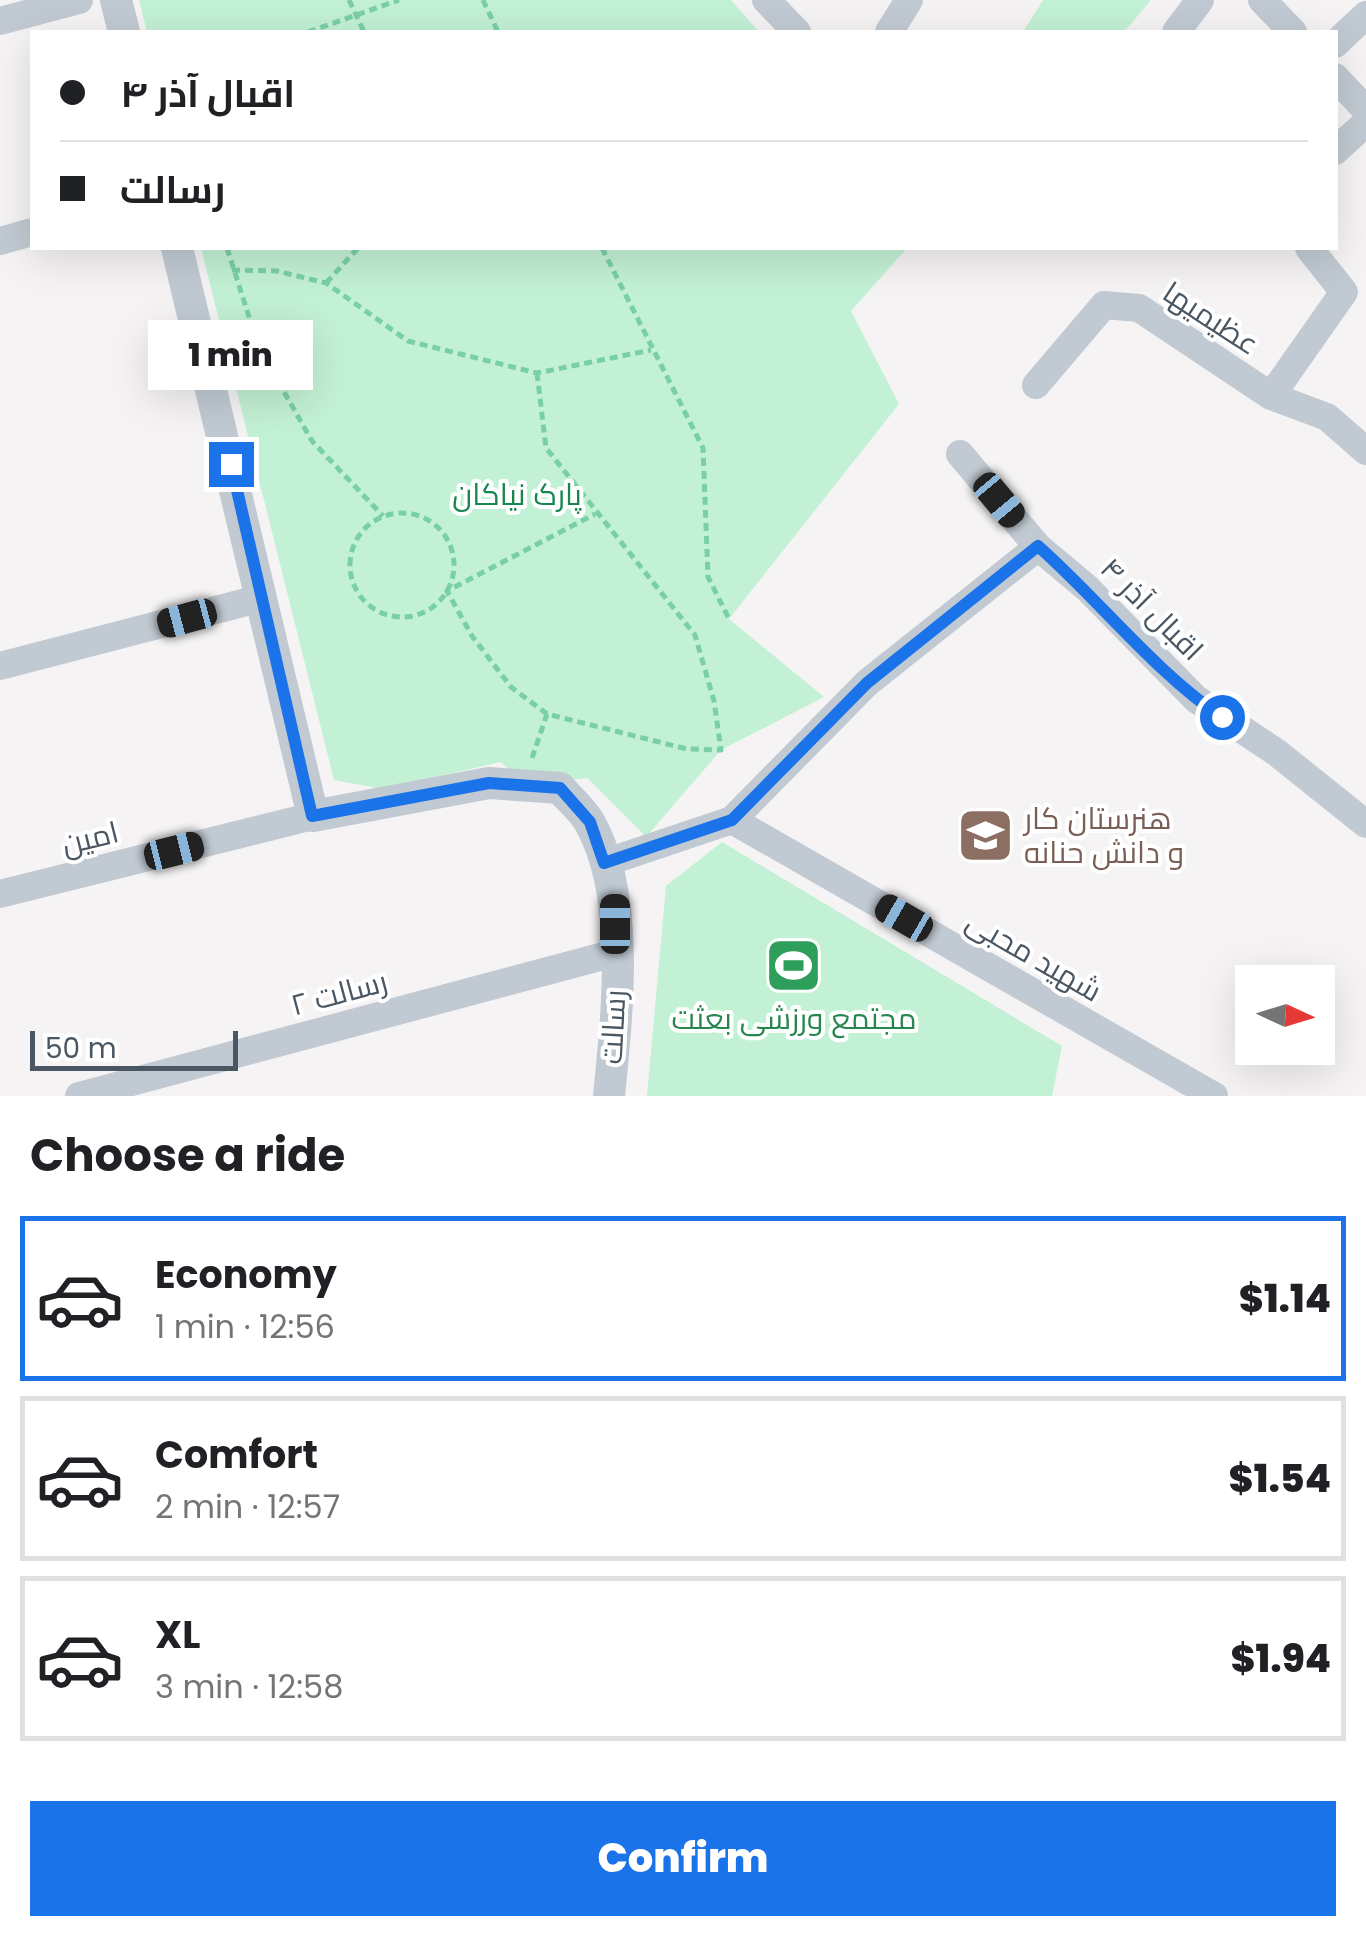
<!DOCTYPE html>
<meta charset="utf-8">
<style>
:root{--surface:#fff;--page:#f6f6f6;--text:#202124;--muted:#757577;--line:#e0e0e0;--accent:#1a73e8}
body{margin:0;font-family:Poppins,Cairo,sans-serif;background:var(--page);color:var(--text);height:100vh;display:flex;flex-direction:column;font-size:38px;white-space:nowrap}
*{box-sizing:border-box;margin:0}
p{font-size:32px;color:var(--muted)}
.icon{flex:none;width:55px;height:55px;fill:none;stroke:currentColor;stroke-width:2;stroke-linecap:round;stroke-linejoin:round}
.map{position:relative;height:1096px;overflow:hidden}
.details{display:flex;flex-direction:column;background:var(--surface);flex:1}
.details>*{flex:none}
.top-card{position:absolute;left:30px;top:30px;width:1308px;height:220px;border-radius:0px;box-shadow:0 10px 40px #0002;display:grid;align-content:center;height:220px;padding:0 30px;background:var(--surface)}
.needle{width:65px;rotate:94deg}
.fabs{position:absolute;left:1235px;top:965px;display:grid;gap:20px}
.fabs a{display:grid;place-items:center;width:100px;height:100px;border-radius:0px;background:var(--surface);box-shadow:0 10px 40px #0002;font-size:50px}
.scale{position:absolute;left:30px;bottom:25px;width:208px;box-sizing:border-box;padding-left:10px;border:5px solid #4a5661;border-top:0;font-size:28px;line-height:35px;white-space:nowrap;color:#4a5661;-webkit-text-stroke:8px #fff;paint-order:stroke}
.end{position:absolute;width:45px;height:45px;margin:-22px;border:12px solid #1a73e8;background:#fff;box-shadow:0 0 0 5px #fff}
.from{border-radius:50%}
.bubble{position:absolute;height:70px;border-radius:0px;background:var(--surface);box-shadow:0 10px 40px #0002;font-size:32px;font-weight:800;line-height:70px;text-align:center}
.car{position:absolute;width:30px;height:60px;margin:-30px -15px;border-radius:12px;box-shadow:0 0 8px 2px #0007;background:linear-gradient(#222 24%,#8ab4d8 0 40%,#222 0 76%,#8ab4d8 0 86%,#222 0)}
.top-card b{display:flex;align-items:center;gap:35px;height:95px;font-size:38px}
.top-card b+b{border-top:2px solid var(--line)}
.top-card i{width:25px;height:25px;background:var(--text)}
ul{padding:0;list-style:none}
li{display:flex;align-items:center;gap:30px;height:165px;margin:0 20px 15px;padding:0 10px;border:5px solid var(--line);border-radius:0px}
li div{flex:1}
li b{display:block;font-size:38px}
li em{font-style:normal;font-weight:800}
li.active{border-color:var(--accent)}
li>.icon{width:90px;height:90px;stroke-width:1.5}
h2{padding:0 30px;font-size:45px;line-height:120px}
.action{display:flex;gap:20px;margin-top:auto;padding:20px 30px}
.action a{flex:1;height:115px;border-radius:0px;background:var(--accent);color:#fff;font-size:40px;font-weight:800;line-height:115px;text-align:center}
.map>svg:first-child{display:block}
</style>
<div class="map">
<svg width="1366" height="1096" viewBox="0 0 1366 1096">
<rect width="100%" height="100%" fill="#f5f3f3"/>
<path fill="#c3f1d5" d="M139 0H731L759 32H147Z
M1043 0H1151L1124 32H1023Z
M201 248H907L851 311 899 404 729 619 824 697 721 750 646 837 587 778 524 785 501 762 383 789 334 780Z
M722 842 1062 1046 1052 1096H647L666 886Z"/>
<g fill="none" stroke-linecap="round" stroke-linejoin="round">
<path stroke="#7ad0a6" stroke-width="5" stroke-dasharray="8 5" stroke-linecap="butt" d="M349 0 364 32
M483 0 498 32
M308 32 399 0
M227 248 259 348 312 441 383 516
M602 248 703 448 708 577 729 619
M232 270 277 271 326 283 408 341 537 373 651 350
M326 283 358 248
M537 373 546 448 695 635 714 701 721 750 687 749 547 714 511 687 472 636 447 591 595 514
M350 565a52 52 0 1 1 104 0a52 52 0 1 1-104 0Z
M532 758 547 714"/>
<path stroke="#c1cad2" stroke-width="28" d="M766 0 797 32
M1262 0 1293 32
M0 21 79 0
M889 32 909 0
M1176 32 1200 0
M1335 44 1366 15
M1335 77 1366 110
M1335 151 1366 123
M0 241 32 232
M1036 385 1104 305 1139 308 1271 396 1327 417 1366 451
M1271 396 1344 292 1309 248
M960 454 1038 547 1087 588 1196 699 1276 752 1366 824
M0 666 262 598
M732 820 867 683 1038 547
M604 863 732 820 1214 1096
M0 894 313 816
M79 1096 615 953"/>
<path stroke="#c1cad2" stroke-width="32" d="M116 0 124 32
M177 248 313 816 489 783 560 788C569 799 583 810 590 823 631 897 617 1014 609 1096"/>
</g>
<g fill="none" stroke-linecap="round" stroke-linejoin="round">
<path stroke="#1a73e8" stroke-width="12" d="M231 464 312 816 489 783 560 788 590 822 604 863 732 820 867 683 1038 546C1099 600 1156 673 1222 717"/>
</g>
<defs>
<symbol id="school-square" viewBox="-11 -11 22 22"><rect x="-9" y="-9" width="18" height="18" rx="4" fill="#8d6e63" stroke="#fff"/><path d="M0-5L7-2L0 1L-7-2ZM-4 1L0 2.5L4 1V4Q0 6-4 4Z" fill="#fff"/></symbol>
<symbol id="stadium-square" viewBox="-11 -11 22 22"><rect x="-9" y="-9" width="18" height="18" rx="4" fill="#2e9e5b" stroke="#fff"/><path d="M0-5a6.5 5 0 1 0 0 10a6.5 5 0 1 0 0-10ZM-3.5-1.8h7v3.6h-7Z" fill="#fff"/></symbol>
</defs>
<g fill-rule="evenodd">
<use href="#school-square" x="954" y="804" width="63" height="63"/>
<use href="#stadium-square" x="762" y="934" width="63" height="63"/>
</g>
<g text-anchor="middle" dominant-baseline="central" stroke-width="8" stroke-linejoin="round" paint-order="stroke">
<g font-size="30" fill="#4a5661" stroke="#fff">
<text transform="translate(1211 318) rotate(33)">عظیمیها</text>
<text transform="translate(1152 609) rotate(45)">اقبال آذر ۴</text>
<text transform="translate(90 838) rotate(-14)">امین</text>
<text transform="translate(1034 956) rotate(30)">شهید محبی</text>
<text transform="translate(339 993) rotate(-15)">رسالت ۲</text>
<text transform="translate(613 1027) rotate(-87)">رسالت</text>
</g>
<g font-size="30" fill="#17864f" stroke="#fff">
<text x="517" y="494">پارک نیاکان</text>
</g>
<g font-size="30" fill="#785e54" stroke="#fff" text-anchor="start">
<text x="1024" y="818">هنرستان کار<tspan x="1024" dy="34">و دانش حنانه</tspan></text>
</g>
<g font-size="30" fill="#27864d" stroke="#fff">
<text x="794" y="1018">مجتمع ورزشی بعثت</text>
</g>
</g>
</svg>
<div class="fabs">
<a><svg class="needle" viewBox="-14 -14 28 28"><path d="M0-13l5 13h-10z" fill="#e53935"/><path d="M0 13l5-13h-10z" fill="#757577"/></svg></a>
</div>
<div class="scale">50 m</div>
<i class="end from" style="left:1222px;top:717px"></i>
<i class="end" style="left:231px;top:464px"></i>
<div class="bubble" style="left:148px;top:320px;width:165px">1 min</div>
<i class="car" style="left:999px;top:500px;rotate:140deg"></i>
<i class="car" style="left:187px;top:618px;rotate:255deg"></i>
<i class="car" style="left:174px;top:851px;rotate:76deg"></i>
<i class="car" style="left:904px;top:918px;rotate:300deg"></i>
<i class="car" style="left:615px;top:924px;rotate:0deg"></i>
<div class="top-card">
<b><i class="from"></i>اقبال آذر ۴</b>
<b><i></i>رسالت</b>
</div>
</div>
<section class="details">
<h2>Choose a ride</h2>
<ul>
<li class="active"><svg class="icon" aria-label="car" viewBox="0 0 24 24"><path d="M5 17H2v-5l4-1 3-4h7l3 4 3 1v5h-3M9 17h6M6 11h13"/><circle cx="7" cy="17" r="2"/><circle cx="17" cy="17" r="2"/></svg><div><b>Economy</b><p>1 min · 12:56</p></div><em>$1.14</em></li>
<li><svg class="icon" aria-label="car" viewBox="0 0 24 24"><path d="M5 17H2v-5l4-1 3-4h7l3 4 3 1v5h-3M9 17h6M6 11h13"/><circle cx="7" cy="17" r="2"/><circle cx="17" cy="17" r="2"/></svg><div><b>Comfort</b><p>2 min · 12:57</p></div><em>$1.54</em></li>
<li><svg class="icon" aria-label="car" viewBox="0 0 24 24"><path d="M5 17H2v-5l4-1 3-4h7l3 4 3 1v5h-3M9 17h6M6 11h13"/><circle cx="7" cy="17" r="2"/><circle cx="17" cy="17" r="2"/></svg><div><b>XL</b><p>3 min · 12:58</p></div><em>$1.94</em></li>
</ul>
<div class="action"><a>Confirm</a></div>
</section>
